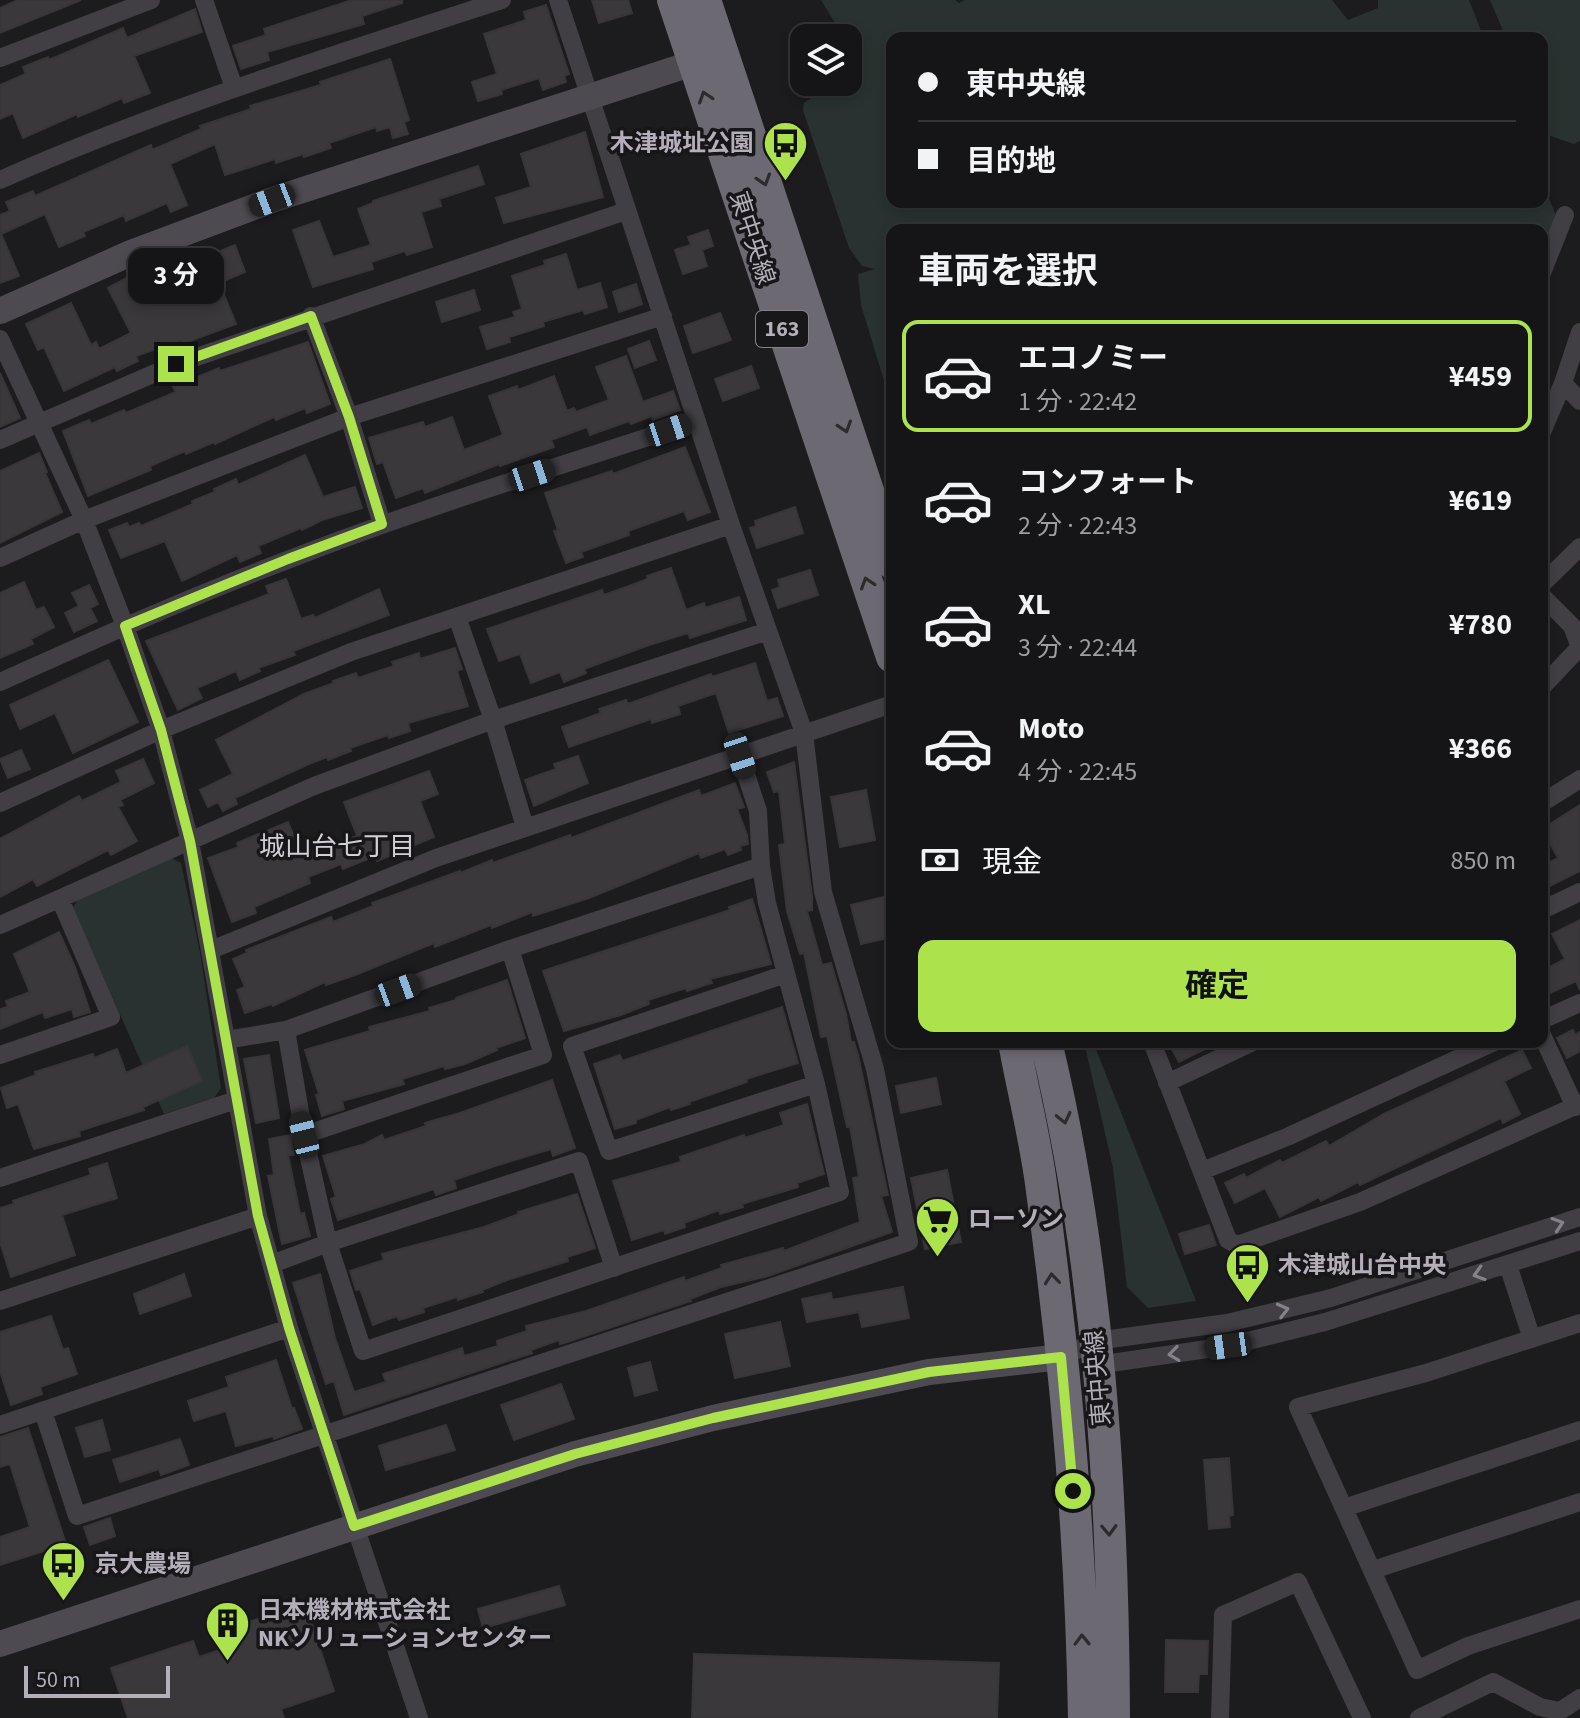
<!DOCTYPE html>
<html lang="ja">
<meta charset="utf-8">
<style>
:root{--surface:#151416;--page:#1e1d1f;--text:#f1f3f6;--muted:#9d9ea1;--line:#343335;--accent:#ace34d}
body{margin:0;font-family:"Source Sans 3","Noto Sans JP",sans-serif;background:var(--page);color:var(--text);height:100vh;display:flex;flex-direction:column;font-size:30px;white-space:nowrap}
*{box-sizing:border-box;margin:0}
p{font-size:26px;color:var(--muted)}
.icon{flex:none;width:44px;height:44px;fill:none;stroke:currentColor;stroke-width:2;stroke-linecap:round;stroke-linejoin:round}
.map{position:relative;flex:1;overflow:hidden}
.panel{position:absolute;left:886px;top:224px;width:662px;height:824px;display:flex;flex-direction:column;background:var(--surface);border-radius:16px;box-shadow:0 4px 12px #0003,0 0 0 2px var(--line)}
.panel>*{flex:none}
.guide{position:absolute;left:886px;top:32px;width:662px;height:176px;border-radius:16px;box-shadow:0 4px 12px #0003,0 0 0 2px var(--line);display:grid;align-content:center;height:176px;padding:0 32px;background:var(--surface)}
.controls{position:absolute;left:790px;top:24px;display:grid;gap:16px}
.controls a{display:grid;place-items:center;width:72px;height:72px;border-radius:16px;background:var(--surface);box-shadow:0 4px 12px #0003,0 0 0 2px var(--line);font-size:40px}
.scale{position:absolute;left:24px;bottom:20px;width:146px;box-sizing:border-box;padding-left:8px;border:4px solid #b4afbb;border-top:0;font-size:22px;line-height:28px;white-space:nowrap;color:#b4afbb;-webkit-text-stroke:6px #171618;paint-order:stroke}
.end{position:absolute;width:36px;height:36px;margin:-18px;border:10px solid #ace34d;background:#111;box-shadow:0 0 0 4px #111}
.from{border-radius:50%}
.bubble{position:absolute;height:56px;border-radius:16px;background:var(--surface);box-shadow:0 4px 12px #0003,0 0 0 2px var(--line);font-size:26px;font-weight:700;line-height:56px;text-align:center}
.car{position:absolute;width:24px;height:48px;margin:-24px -12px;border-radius:10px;box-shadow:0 0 6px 2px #0007;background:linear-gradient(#222 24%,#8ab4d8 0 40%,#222 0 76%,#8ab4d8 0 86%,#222 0)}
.guide b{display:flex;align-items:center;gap:28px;height:76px;font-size:30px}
.guide b+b{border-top:2px solid var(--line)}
.guide i{width:20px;height:20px;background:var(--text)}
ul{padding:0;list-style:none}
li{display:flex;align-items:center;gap:24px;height:112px;margin:0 16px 12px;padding:0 16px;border:4px solid transparent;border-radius:16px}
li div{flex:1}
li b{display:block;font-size:30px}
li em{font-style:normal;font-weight:700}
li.on{border-color:var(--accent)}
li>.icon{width:72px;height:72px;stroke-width:1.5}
h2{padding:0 32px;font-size:36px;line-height:96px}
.pay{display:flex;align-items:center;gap:20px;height:88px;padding:0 32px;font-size:30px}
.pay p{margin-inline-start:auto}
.action{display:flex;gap:16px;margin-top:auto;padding:16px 32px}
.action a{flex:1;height:92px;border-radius:16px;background:var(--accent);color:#111;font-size:32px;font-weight:700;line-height:92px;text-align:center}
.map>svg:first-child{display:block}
</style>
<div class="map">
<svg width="1580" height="1718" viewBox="0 0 1580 1718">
<rect width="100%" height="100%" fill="#1c1b1d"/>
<path fill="#293230" d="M821 0H955L959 3 965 0H1332L1348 20 1378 8V0H1469L1484 38H1290L1288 33 1279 38H892V202H1542V181L1557 218 1542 250V230H892V407L861 305 858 274 875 269 862 266 849 248 803 110 804 103 834 82H848V72L859 64 848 45V38H844Z
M1490 0H1580V141L1574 144 1545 134 1542 126V38H1506Z
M171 858 181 863 200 952 221 1088 214 1098 164 1114 73 908 77 900Z
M1084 1042H1093L1196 1301 1148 1308 1127 1287 1113 1168Z"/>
<path fill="#3b383c" stroke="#383539" stroke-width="2" d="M18 0H81L0 33V8Z
M352 0H402V3L362 16 364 24 267 52 269 60 241 69 233 46 266 35 264 29Z
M592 0H628L632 13 599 23Z
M546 5 569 74 564 76 566 82 543 90 539 78 501 90 502 94 478 101 472 82 497 74 484 34 526 20 524 12Z
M195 9 202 32 134 56 150 93 124 103 122 98 78 117 77 114 23 138 13 113 0 119V85L26 74 23 67 48 57 49 60 123 28 127 38Z
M390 59 409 120 404 122 408 134 393 138 390 127 377 131 376 127 329 143 331 148 304 157 303 154 276 163 275 159 225 175 215 144 170 164 187 205 171 212 167 203 126 221 124 215 83 232 85 236 59 247 45 214 1 234 19 276 0 283V215L10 211 6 202 33 191 35 196 151 145 152 150 201 129 200 126 251 109 250 106 321 85 320 82Z
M585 132 603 197 504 223 496 198 531 187 521 154Z
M478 166 484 184 439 199 441 206 421 212 432 247 407 255 405 251 371 262 373 269 313 287 293 230 319 221 333 257 371 245 358 209 373 203V201Z
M708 230 713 246 702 250 707 266 683 274 675 250 691 245 688 237Z
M235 245 245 272 219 283 236 324 182 344 181 340 136 356 138 361 117 371 115 367 64 391 44 347 38 350 26 324 71 303 91 345 96 342 99 349 131 333 108 288 143 269 149 279 176 269 178 273 215 260 213 254Z
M566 254 577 290 600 283 607 307 585 314 583 310 543 322 544 326 509 337 510 342 487 349 480 327 515 317 513 312 522 309 512 276 545 265 544 261Z
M636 284 642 304 619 312 613 292Z
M474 290 480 310 442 322 436 302Z
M720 313 731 340 693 353 684 326Z
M649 341 656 360 635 368 628 349Z
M308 342 330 404 307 413 305 408 276 420 274 417 215 444 214 442 186 454 185 451 150 466 151 470 88 496 63 431 89 420 91 424 124 410 126 413 176 392 173 387 219 368 220 371Z
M626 356 643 402 673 391 680 410 653 420 652 416 631 424 629 421 590 435 587 427 551 440 554 447 500 466 499 464 425 493 423 488 396 498 383 462 377 464 369 438 423 422 425 427 452 417 464 450 503 435 489 396 517 386 518 390 554 376 567 411 574 408 576 412 609 400 596 367Z
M751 366 759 388 723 401 715 379Z
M0 373 20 418 0 427Z
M685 447 710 512 688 520 684 511 628 531 629 535 581 552 583 557 566 563 554 531 558 530 545 493 612 471 613 474Z
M39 453 47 472 45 473 62 512 0 543V471Z
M305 455 323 497 355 487 362 508 322 520 302 530 301 528 258 546 261 553 240 562 237 555 182 581 165 541 121 558 109 530 127 523 129 527 139 523 141 526 193 504 192 501 215 492 214 489 236 479 238 485Z
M795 507 803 533 757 548 750 528 756 526 755 521Z
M671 568 686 610 704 603 705 608 739 597 746 620 690 638 688 633 649 645 584 669 586 673 564 682 560 672 531 683 520 654 499 661 487 629 602 590 604 595 648 579 647 576Z
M810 570 818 595 778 608 772 590 780 587 778 580Z
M286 579 301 619 313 615 315 618 379 589 389 615 293 651 295 655 258 668 260 671 240 680 236 671 197 688 202 698 178 710 146 641 269 594 266 586Z
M24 582 36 610 44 607 54 627 31 639 33 644 0 658V593Z
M89 585 98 604 90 608 97 621 74 632 65 613 79 606 72 593Z
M455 648 462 669 457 671 468 706 408 723 410 731 389 738 388 735 350 748 351 751 328 760 327 757 311 763 235 798 237 804 223 811 218 802 208 807 200 790 233 774 216 740 304 694 334 683 333 681 356 673 358 678 394 666 392 662 419 653 420 659Z
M108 660 138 722 73 753 55 713 20 729 10 705Z
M755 663 767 701 777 698 783 716 729 733 716 693 678 706 680 714 652 723 651 719 569 747 562 727 601 713 599 709 626 700 628 704 711 674 712 677Z
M21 750 30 769 8 778 0 759Z
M578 756 588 783 534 806 525 780 556 769 554 764Z
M143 759 154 783 120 800 123 805 118 807 137 841 111 855 108 850 37 886 33 879 0 897V839L79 796 82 801 121 782 116 771Z
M794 762 812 896V910L807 911 822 965 831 963 846 1014 851 1042H854L858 1055 888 1195 881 1196 892 1232 768 1276 721 1287 690 1299 691 1301 564 1343 560 1344 559 1340 531 1350 532 1353 344 1415 334 1381 326 1384 293 1283 320 1274 335 1338 354 1392 386 1382 383 1374 462 1348 464 1356 498 1346 497 1341 527 1331 526 1326 586 1311 684 1277 685 1281 722 1268 721 1265 783 1248 784 1251 860 1222 853 1178 859 1177 850 1127H847L827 1036 821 1037 804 953 800 954 787 911 779 845 785 844 779 791 774 792 767 772Z
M429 771 438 794 420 801 434 837 377 861 375 856 343 869 341 864 308 877 310 883 254 907 256 913 232 922 208 858 239 847 237 843 288 822 301 854 357 836 344 802Z
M735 783 744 807 737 809 747 835 748 844 740 846 741 850 728 855 725 849 701 858 699 853 589 898 533 916 532 912 492 928 491 925 435 947 434 943 355 975 326 985 325 982 273 1006 272 1004 245 1013 237 990 245 987 233 959 247 953 246 950 331 917 333 922 373 906 372 903 460 871V873L492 860 493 863 570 835 571 838 699 790 701 796Z
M866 790 875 840 840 847 831 797Z
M1580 805V871L1542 890V866L1558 858 1542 829Z
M892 895V937L861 944 851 905Z
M752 899 771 964 710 979 712 983 687 991 686 988 648 1000 649 1004 621 1015 564 1031 543 971 730 910 729 907Z
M1580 920V990L1576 981 1546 995 1542 987V971L1565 959 1552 934Z
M59 932 75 967 90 1012 74 1017 72 1009 45 1018 43 1012 0 1029V1009L8 1007 6 1001 30 992 14 954Z
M507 980 525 1038 496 1048 497 1050 465 1064 445 1069 444 1066 402 1079 404 1084 342 1101 344 1109 322 1116 316 1095 319 1094 305 1050 370 1031 369 1027 430 1011 429 1008 456 1000V998Z
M782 1007 798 1063 746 1079 747 1082 689 1102 690 1104 671 1110 670 1107 636 1120V1123L615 1129 594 1064 620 1055 622 1061Z
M1573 1030 1575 1035 1580 1032V1051L1567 1058 1557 1038Z
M1168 1042H1219L1179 1062Z
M187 1046 202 1081 143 1107 144 1110 79 1131 80 1136 34 1149 18 1104 7 1108 1 1088 36 1075 35 1072 93 1054 94 1058 117 1049 126 1073Z
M1522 1050 1531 1068 1504 1081 1520 1114 1503 1123 1501 1118 1360 1185 1358 1182 1321 1201 1319 1197 1280 1217 1265 1188 1235 1203 1225 1183 1244 1174 1246 1178 1280 1160 1282 1163 1326 1141 1329 1146 1384 1114Z
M269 1055 279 1118 256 1123 244 1059Z
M936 1078 941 1104 901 1113 896 1086Z
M552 1080 575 1148 553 1156 551 1149 495 1166 454 1180 456 1188 436 1195 434 1189 338 1220 331 1199 336 1197 323 1156 365 1144 382 1135 384 1140 426 1126 425 1123 460 1113Z
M807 1104 824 1174 797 1183 798 1187 742 1204 743 1207 720 1214 719 1210 684 1223 685 1227 665 1234 664 1230 632 1240 613 1181 681 1162 680 1157 744 1135 745 1138 784 1125 780 1113Z
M291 1135 294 1155H288L300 1214 304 1213 310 1236 282 1244 268 1176 274 1175 269 1139Z
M107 1163 117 1198 62 1215 75 1255 11 1277 0 1242V1208L14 1204 13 1201 91 1175 89 1169Z
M947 1170 961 1242 925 1249 911 1178Z
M577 1194 595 1248 567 1257 568 1261 510 1279 482 1290 483 1292 458 1300 457 1297 423 1308 424 1312 399 1320 397 1316 373 1325 360 1289 356 1290 350 1271 384 1260 382 1254 484 1227 519 1214 518 1212Z
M1209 1225 1216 1245 1185 1254 1179 1234Z
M184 1274 191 1296 140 1314 134 1294Z
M903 1287 909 1318 862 1327 859 1312 807 1322 802 1299 831 1293 832 1300Z
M51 1316 63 1350 68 1348 77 1374 40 1387 42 1394 11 1405 0 1371V1332Z
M780 1322 790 1366 735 1378 725 1334Z
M276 1360 292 1409 294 1408 302 1429 274 1439 273 1436 236 1446 226 1411 194 1421 188 1401 229 1387 226 1377Z
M650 1362 657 1390 635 1396 628 1368Z
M561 1384 574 1419 514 1440 501 1405Z
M102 1420 110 1450 85 1457 76 1428Z
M446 1425 455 1450 386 1470 379 1446Z
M28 1428 66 1544 0 1565V1537L30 1527 10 1464 0 1467V1437Z
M180 1439 189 1465 161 1475 159 1469 120 1482 113 1460Z
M1229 1458 1233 1515 1229 1516 1230 1527 1209 1529 1204 1460Z
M110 1518 115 1536 90 1545 84 1527Z
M559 1586 565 1605 483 1628 478 1609Z
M305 1603 334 1691 281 1709 284 1718H128L111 1668 193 1641 199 1657 227 1648 222 1631Z
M1166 1640 1208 1641 1207 1674H1199L1198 1692H1165Z
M694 1654 999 1663 997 1718H692Z"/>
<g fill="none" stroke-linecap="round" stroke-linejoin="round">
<path stroke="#413e44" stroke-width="18" d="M204 0 234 88
M0 58 151 0
M0 180C163 108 333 55 502 0
M1542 273 1565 215
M311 316 349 417 382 524
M0 339 84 520 125 626 161 730 190 841 258 1216 289 1328 419 1718
M1563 383 1580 401
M1542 432 1563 383 1580 332
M0 440 176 364 626 211
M0 558 84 520 349 417 663 316
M1542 584 1580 547
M1542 596 1572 626 1580 647
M457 617 493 720 525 827
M0 682C96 639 192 596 290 559 423 507 561 466 697 421
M1542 687 1580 647
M740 756 758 811 761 866
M0 803 161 730 351 652 731 525
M1542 803 1580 779
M1542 910 1580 892
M0 925 314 786 493 720 768 631
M211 950 436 858 892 704
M786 974 572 1046 609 1151 816 1084
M1542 1020 1580 1003
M286 1030 304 1135 543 1055 510 949
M1542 1035 1575 1107
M226 1040 286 1030 510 949 761 866 767 903 816 1084 840 1192 363 1351 328 1243 272 1264
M1152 1042 1228 1240 1237 1245 1360 1202 1580 1104
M0 1055 111 1017 60 899
M1167 1083 1253 1042
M304 1135 328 1243 579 1161 614 1268
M1202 1171 1287 1137 1494 1042
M0 1178 236 1100
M1508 1265 1532 1339
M0 1301 258 1216
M1580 1323 1426 1373 1298 1407 1417 1670 1468 1646 1580 1609
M1061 1357 1096 1341 1227 1323 1331 1298 1580 1217
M1091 1363 1097 1365 1228 1346 1325 1322 1580 1241
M43 1411 77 1516 909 1242 875 1069 823 892 804 733 731 525 558 0
M0 1425 289 1328
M1344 1508 1580 1430
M1373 1570 1580 1502
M1220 1718 1223 1615 1298 1582 1362 1718
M1419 1718 1493 1682 1540 1707 1560 1711 1580 1698"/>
<path stroke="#4e4a51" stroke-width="26" d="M0 311 131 253 272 200 712 57
M0 1644 575 1454 713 1418 929 1372 1061 1357"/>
<path stroke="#6d6972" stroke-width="32" d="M673 0 892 657
M705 0 892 563
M1014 1042C1023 1092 1036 1141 1042 1191 1066 1365 1081 1542 1084 1718
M1046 1042C1099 1262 1113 1492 1114 1718"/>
</g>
<defs><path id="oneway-chevron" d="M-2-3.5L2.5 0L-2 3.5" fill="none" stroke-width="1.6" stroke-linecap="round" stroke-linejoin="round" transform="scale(2)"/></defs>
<g stroke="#2c2b2e">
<use href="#oneway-chevron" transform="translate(705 97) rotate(-108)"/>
<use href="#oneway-chevron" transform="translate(764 180) rotate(72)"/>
<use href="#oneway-chevron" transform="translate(845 427) rotate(72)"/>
<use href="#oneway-chevron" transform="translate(867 583) rotate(-108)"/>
<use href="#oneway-chevron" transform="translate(1064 1118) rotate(77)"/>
<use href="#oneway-chevron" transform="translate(1052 1279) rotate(-96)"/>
<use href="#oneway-chevron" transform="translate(1109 1530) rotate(88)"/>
<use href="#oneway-chevron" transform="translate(1082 1640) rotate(-91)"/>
</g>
<g stroke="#86828b">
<use href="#oneway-chevron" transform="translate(1558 1224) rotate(-18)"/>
<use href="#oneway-chevron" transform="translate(1479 1274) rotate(163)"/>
<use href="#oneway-chevron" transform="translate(1283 1310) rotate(-14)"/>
<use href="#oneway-chevron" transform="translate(1174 1354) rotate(172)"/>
</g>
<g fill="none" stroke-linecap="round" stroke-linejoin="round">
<path stroke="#ace34d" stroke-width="10" d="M176 364 311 316 349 417 382 524 288 559 125 626 161 730 190 841 258 1216 289 1328 354 1526 575 1454 713 1418 929 1372 1061 1357 1073 1491"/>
</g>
<defs>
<symbol id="bus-pin" viewBox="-11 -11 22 30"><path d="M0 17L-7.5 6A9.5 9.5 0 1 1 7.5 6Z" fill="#ace34d" stroke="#171618"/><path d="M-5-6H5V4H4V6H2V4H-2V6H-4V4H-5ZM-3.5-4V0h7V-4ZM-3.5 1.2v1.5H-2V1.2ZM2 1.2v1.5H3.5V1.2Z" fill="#111"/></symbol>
<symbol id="supermarket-pin" viewBox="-11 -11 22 30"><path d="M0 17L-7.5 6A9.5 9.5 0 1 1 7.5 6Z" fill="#ace34d" stroke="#171618"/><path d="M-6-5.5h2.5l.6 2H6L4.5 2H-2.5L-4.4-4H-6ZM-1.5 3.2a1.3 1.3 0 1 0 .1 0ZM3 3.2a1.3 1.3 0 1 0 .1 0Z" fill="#111"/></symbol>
<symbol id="building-pin" viewBox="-11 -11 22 30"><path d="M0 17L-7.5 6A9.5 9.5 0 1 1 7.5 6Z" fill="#ace34d" stroke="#171618"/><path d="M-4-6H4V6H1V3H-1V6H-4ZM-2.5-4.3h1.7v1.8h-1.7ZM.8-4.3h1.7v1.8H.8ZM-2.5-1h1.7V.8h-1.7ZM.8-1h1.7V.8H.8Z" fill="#111"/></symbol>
</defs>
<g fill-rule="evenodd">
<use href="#bus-pin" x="760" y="118" width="51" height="69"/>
<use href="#supermarket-pin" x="912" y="1194" width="51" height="69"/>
<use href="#bus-pin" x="1222" y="1240" width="51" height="69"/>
<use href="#bus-pin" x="38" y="1538" width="51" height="69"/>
<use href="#building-pin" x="202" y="1598" width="51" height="69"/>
</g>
<g text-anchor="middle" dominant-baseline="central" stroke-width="7" stroke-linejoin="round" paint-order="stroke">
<rect fill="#171618" stroke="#85818a" stroke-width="2" x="756" y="311" width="52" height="36" rx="6"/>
<g font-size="22" font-weight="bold" fill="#b4afbb">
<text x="782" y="329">163</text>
</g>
<g font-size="24" font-weight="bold" fill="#b4afbb" stroke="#171618" text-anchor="start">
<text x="754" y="143" text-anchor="end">木津城址公園</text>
<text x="968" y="1219">ローソン</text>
<text x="1278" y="1265">木津城山台中央</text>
<text x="95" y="1564">京大農場</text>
<text x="258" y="1610">日本機材株式会社<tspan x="258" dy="28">NKソリューションセンター</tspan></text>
</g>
<g font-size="24" fill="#b4afbb" stroke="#171618">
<text transform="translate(752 238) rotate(72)">東中央線</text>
<text transform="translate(1098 1378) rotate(-95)">東中央線</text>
</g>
<g font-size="26" fill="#d3cfd7" stroke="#171618">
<text x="337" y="846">城山台七丁目</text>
</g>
</g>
</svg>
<div class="controls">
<a><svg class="icon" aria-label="layers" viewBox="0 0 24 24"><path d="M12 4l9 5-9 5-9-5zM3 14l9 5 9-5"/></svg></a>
</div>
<div class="scale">50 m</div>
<i class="end from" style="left:1073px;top:1491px"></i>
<i class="end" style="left:176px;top:364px"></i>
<div class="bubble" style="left:128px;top:248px;width:96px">3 分</div>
<i class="car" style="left:272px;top:200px;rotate:249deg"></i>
<i class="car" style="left:669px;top:430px;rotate:72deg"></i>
<i class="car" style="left:532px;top:475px;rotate:72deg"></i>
<i class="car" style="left:740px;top:756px;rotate:162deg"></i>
<i class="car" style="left:398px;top:990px;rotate:70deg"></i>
<i class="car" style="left:304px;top:1135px;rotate:346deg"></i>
<i class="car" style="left:1228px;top:1346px;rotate:262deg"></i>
<div class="guide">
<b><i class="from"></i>東中央線</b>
<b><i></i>目的地</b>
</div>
<section class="panel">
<h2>車両を選択</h2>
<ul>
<li class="on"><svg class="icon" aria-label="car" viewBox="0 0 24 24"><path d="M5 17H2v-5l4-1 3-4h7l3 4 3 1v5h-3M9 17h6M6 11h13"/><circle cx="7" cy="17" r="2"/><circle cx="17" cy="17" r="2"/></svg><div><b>エコノミー</b><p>1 分 · 22:42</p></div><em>¥459</em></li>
<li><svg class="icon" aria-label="car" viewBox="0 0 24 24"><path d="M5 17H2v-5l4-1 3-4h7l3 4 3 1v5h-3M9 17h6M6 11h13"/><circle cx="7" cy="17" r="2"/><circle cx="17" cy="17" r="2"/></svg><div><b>コンフォート</b><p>2 分 · 22:43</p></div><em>¥619</em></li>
<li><svg class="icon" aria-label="car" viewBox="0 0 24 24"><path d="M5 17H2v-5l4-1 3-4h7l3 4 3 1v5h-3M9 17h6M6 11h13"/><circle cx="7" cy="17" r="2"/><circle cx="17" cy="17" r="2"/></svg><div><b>XL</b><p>3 分 · 22:44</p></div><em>¥780</em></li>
<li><svg class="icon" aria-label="car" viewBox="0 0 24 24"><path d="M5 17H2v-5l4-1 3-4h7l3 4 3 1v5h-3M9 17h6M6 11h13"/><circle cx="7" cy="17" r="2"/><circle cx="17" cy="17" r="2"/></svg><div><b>Moto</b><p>4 分 · 22:45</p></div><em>¥366</em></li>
</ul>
<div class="pay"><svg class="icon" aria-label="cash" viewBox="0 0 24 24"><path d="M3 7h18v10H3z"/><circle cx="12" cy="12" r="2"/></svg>現金<p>850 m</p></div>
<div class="action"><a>確定</a></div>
</section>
</div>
